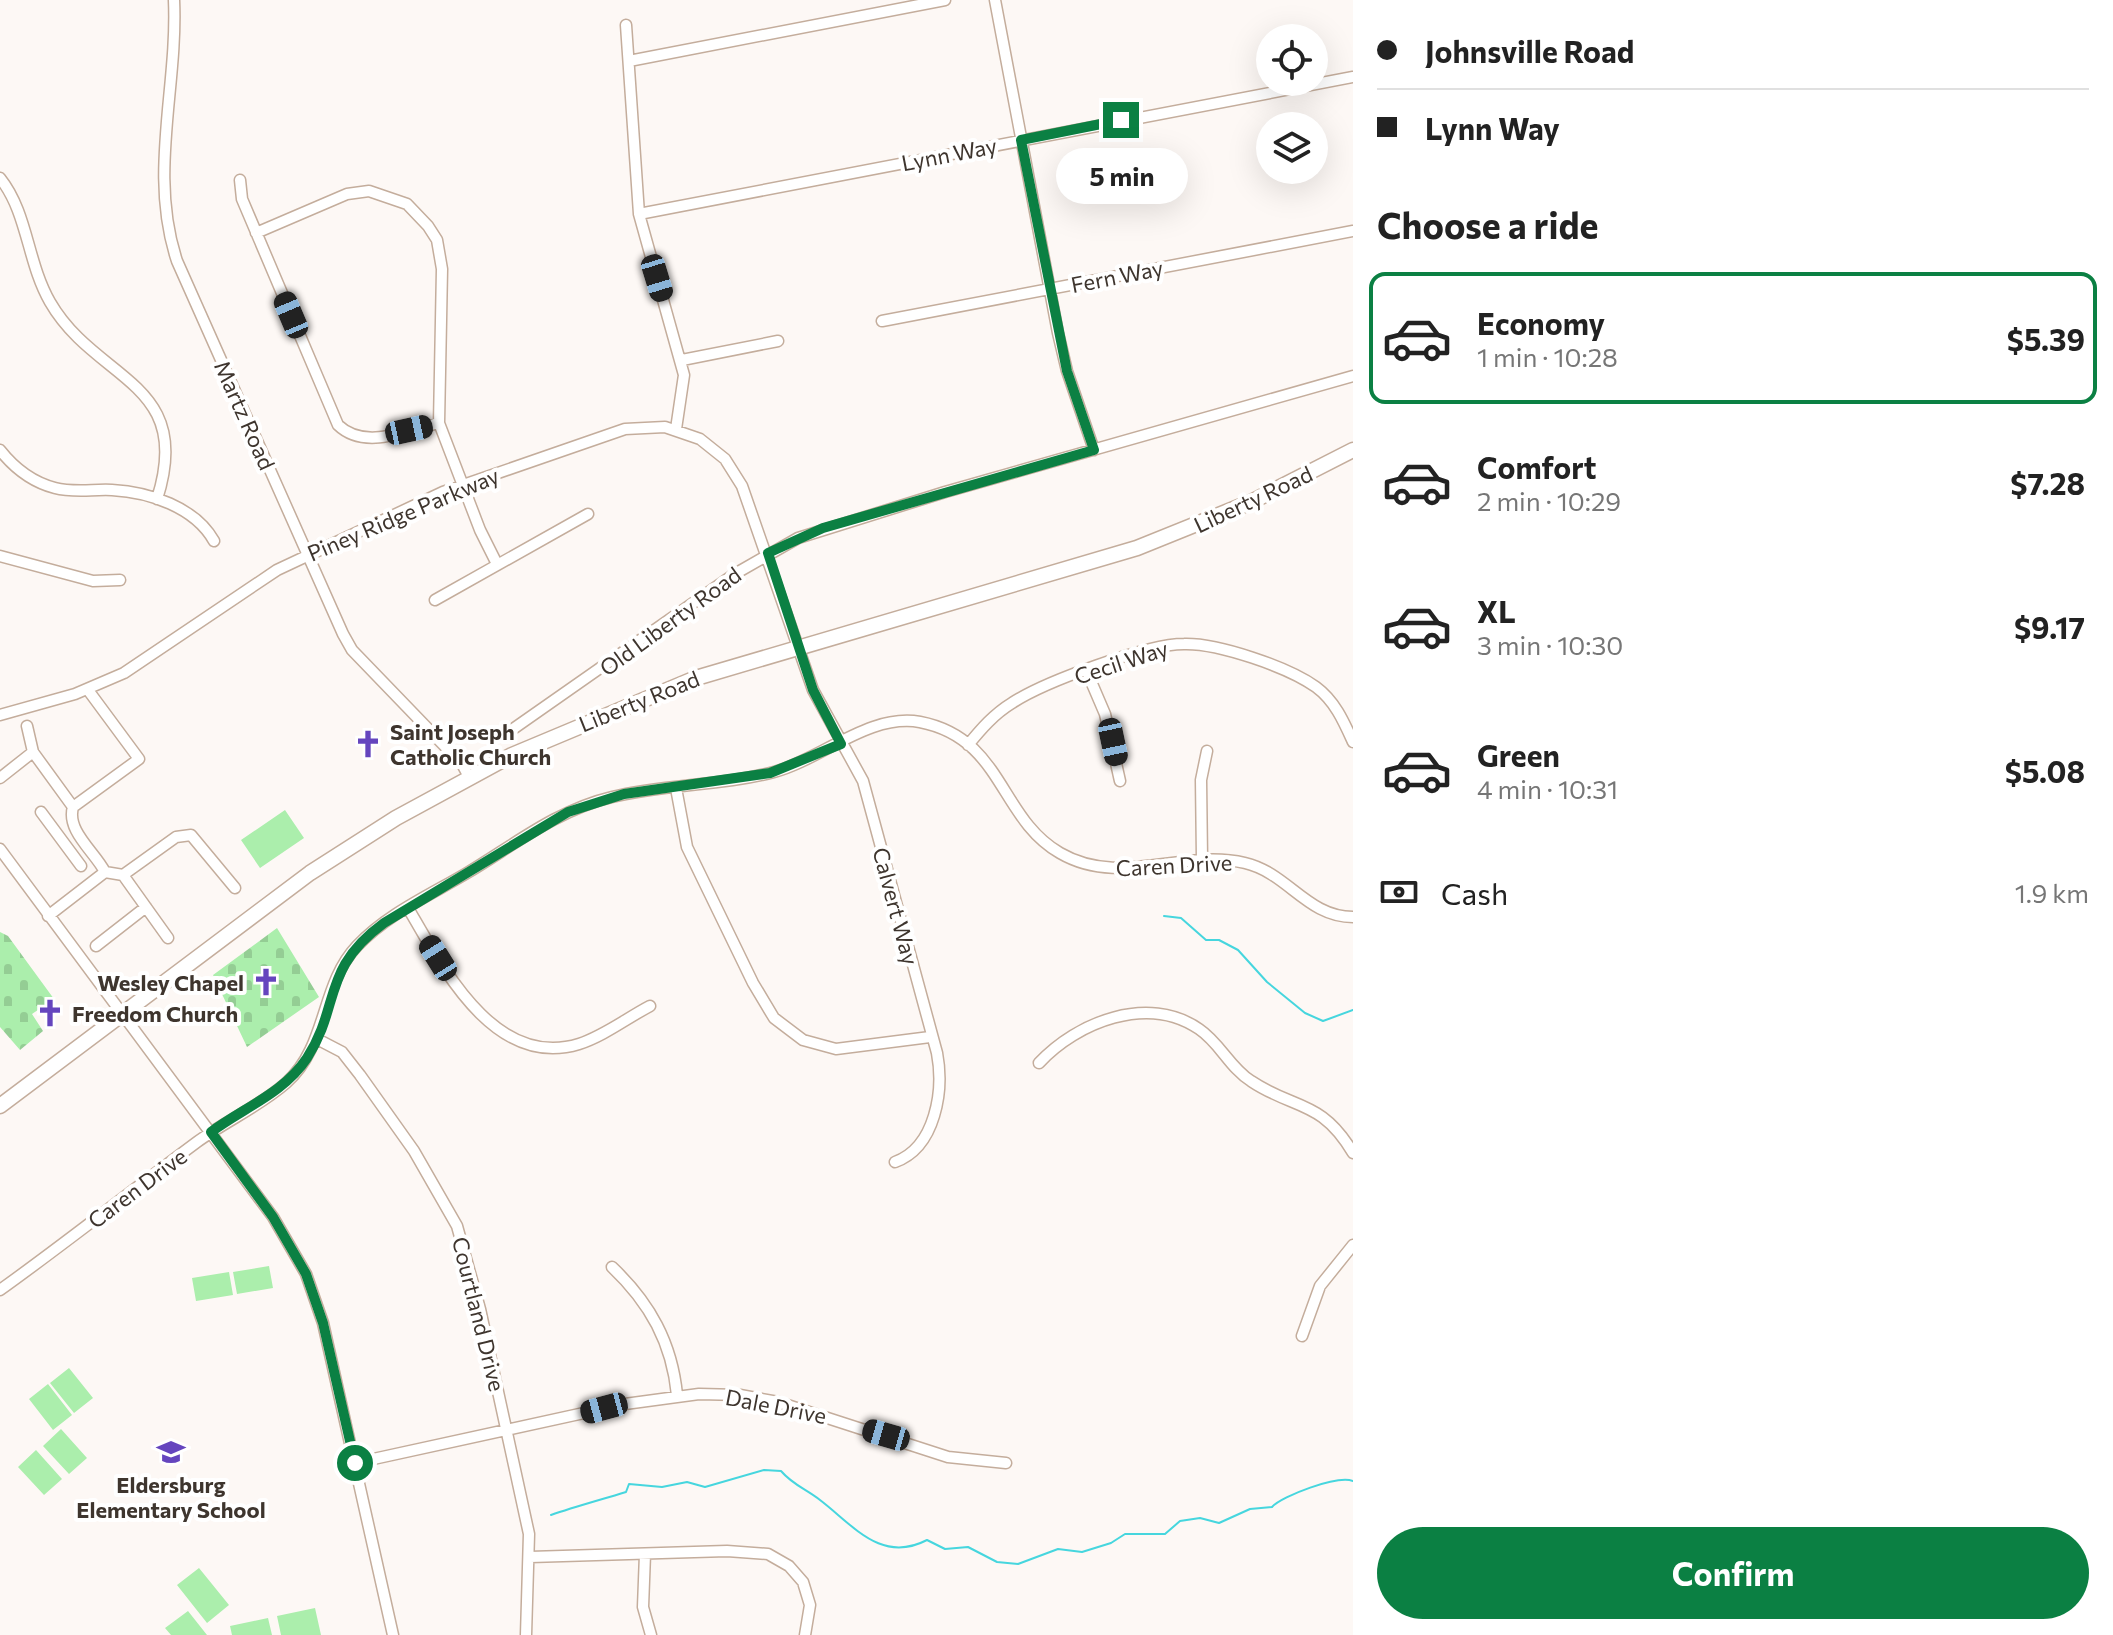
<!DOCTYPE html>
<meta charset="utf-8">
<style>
:root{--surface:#fff;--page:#f6f6f6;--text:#222;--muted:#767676;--line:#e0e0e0;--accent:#0b8043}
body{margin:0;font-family:Commissioner,sans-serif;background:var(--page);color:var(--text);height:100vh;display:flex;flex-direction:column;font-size:30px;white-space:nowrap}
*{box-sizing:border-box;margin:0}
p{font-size:26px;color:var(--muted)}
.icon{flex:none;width:44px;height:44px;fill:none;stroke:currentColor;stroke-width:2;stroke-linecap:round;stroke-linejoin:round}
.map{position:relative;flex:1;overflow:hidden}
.drawer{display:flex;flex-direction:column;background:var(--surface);width:760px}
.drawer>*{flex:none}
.guide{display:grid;align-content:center;height:176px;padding:0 24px;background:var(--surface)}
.controls{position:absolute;left:1256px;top:24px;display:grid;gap:16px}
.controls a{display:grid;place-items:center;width:72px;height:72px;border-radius:50%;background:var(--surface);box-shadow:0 8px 32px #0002;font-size:40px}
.end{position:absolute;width:36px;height:36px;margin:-18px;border:10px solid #0b8043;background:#fff;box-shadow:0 0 0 4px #fff}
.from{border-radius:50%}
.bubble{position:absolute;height:56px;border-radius:28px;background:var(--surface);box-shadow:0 8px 32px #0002;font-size:26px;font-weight:700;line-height:56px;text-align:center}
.car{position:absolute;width:24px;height:48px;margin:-24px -12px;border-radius:10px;box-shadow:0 0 6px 2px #0007;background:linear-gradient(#222 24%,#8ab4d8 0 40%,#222 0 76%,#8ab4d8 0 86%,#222 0)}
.guide b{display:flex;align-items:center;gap:28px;height:76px;font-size:30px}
.guide b+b{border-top:2px solid var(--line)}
.guide i{width:20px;height:20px;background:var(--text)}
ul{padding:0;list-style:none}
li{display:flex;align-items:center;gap:24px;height:132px;margin:0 16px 12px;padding:0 8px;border:4px solid transparent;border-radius:16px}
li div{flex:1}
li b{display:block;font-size:30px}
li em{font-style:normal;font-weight:700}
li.current{border-color:var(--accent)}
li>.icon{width:72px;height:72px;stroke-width:1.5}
h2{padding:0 24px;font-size:36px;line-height:96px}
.pay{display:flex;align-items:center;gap:20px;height:88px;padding:0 24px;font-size:30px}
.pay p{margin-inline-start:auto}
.cta{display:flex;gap:16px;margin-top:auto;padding:16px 24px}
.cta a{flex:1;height:92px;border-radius:48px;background:var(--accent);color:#fff;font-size:32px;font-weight:700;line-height:92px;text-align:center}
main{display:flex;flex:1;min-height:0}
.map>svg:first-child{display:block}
</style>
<main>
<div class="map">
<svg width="1353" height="1635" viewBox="0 0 1353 1635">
<defs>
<pattern id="cemetery-stones" width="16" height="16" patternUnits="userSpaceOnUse" patternTransform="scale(2)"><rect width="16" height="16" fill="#abeeac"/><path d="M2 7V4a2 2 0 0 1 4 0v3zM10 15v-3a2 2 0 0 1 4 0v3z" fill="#94cd94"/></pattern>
</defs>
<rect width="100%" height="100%" fill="#fdf8f5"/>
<path fill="url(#cemetery-stones)" d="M277 928 319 997 247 1047 213 975Z
M0 932 8 936 54 999 32 1014 43 1031 20 1050 0 1027Z"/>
<path fill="#abeeac" d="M285 810 304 838 260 868 241 840Z
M269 1266 273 1288 237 1294 233 1272Z
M229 1272 233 1295 196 1301 192 1278Z
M69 1368 93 1398 74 1413 50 1383Z
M48 1384 72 1415 53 1430 29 1399Z
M61 1429 87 1458 69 1474 43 1446Z
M36 1450 62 1479 44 1495 18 1467Z
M199 1568 229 1605 207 1623 177 1585Z
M315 1608 321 1635H281L277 1616Z
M188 1611 207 1635H171L165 1628Z
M268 1618 272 1635H232L230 1626Z"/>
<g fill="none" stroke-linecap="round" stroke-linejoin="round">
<path stroke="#46d6de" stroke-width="2" d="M1164 916 1181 918 1206 940H1219L1238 950 1267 982 1305 1013 1323 1021 1353 1010
M551 1515C574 1507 600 1500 626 1492L629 1484 662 1487 687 1482 705 1487 764 1470 781 1471C793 1485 806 1489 820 1500 853 1525 881 1564 927 1540L945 1549 968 1547 997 1562 1018 1564 1058 1549 1082 1552 1111 1543 1125 1534H1165L1180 1521 1200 1518 1219 1523 1250 1509 1272 1507C1282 1496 1337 1475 1353 1481"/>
<defs>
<path id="minor" d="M174 0C178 88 148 174 177 261L343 634 352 650 462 764 469 777
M995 0 1058 333 1067 371 1094 450
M626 25 639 214 684 375 676 429
M629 61 945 0
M0 178C28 213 27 262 50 302 96 382 195 381 157 499
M240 180 242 199 338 425C365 451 407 430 439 423
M639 214 1353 77
M256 233 347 194 369 191 407 204 428 226 437 240 442 269 439 423 480 530 497 564
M882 321 1353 231
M682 360 778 341
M0 450C15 469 32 482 55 488 74 493 93 489 112 490 149 492 195 507 214 541
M0 556 93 581 120 580
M435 600 588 514
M1087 672 1105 714 1120 781
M88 690 139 759 73 807C66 831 95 852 105 872
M0 715 75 694 124 673 277 570 443 492 625 429 665 427 700 439 725 459 742 486 813 690 863 781 937 1053C944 1090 936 1147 895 1162
M27 726 33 752 73 807
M503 736 733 575 798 538 945 492 1353 376
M968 745C981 729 994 714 1012 703 1044 682 1147 644 1184 644 1218 643 1288 667 1316 687 1335 701 1344 722 1353 742
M0 778 33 752
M676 788 687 847 753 983 774 1018 803 1040 836 1049 930 1037
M41 812 81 866
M0 849 273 1217 306 1274 323 1323 393 1635
M1202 859 1201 780 1207 751
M105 872 123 875 168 938
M123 875 176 837 191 835 235 888
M408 908C442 966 494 1070 579 1044 604 1036 627 1018 650 1006
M48 916 105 872
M96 946 146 907
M317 1039 342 1052 360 1075 414 1151 457 1226 480 1309 529 1534 526 1635
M1039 1063C1077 1022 1148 994 1199 1029 1220 1043 1230 1068 1251 1081 1294 1110 1321 1099 1353 1153
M612 1267C650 1303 672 1343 677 1395
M0 1290C67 1242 131 1191 197 1142 226 1121 260 1106 286 1083 328 1046 320 985 357 946 387 914 430 895 467 873 514 845 557 810 612 797 665 784 721 786 774 772 822 759 869 713 920 722 1003 738 999 818 1060 853 1120 888 1183 848 1245 863 1288 873 1307 917 1353 917
M1302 1336 1320 1286 1353 1245
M355 1463 625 1404 699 1394 740 1395 778 1402 948 1457 1006 1463
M645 1554 643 1607 651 1635
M530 1557 727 1551 768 1554 789 1566 803 1582 810 1605 805 1635"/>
<path id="major" d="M0 1106 310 873 396 818 512 755 696 678 1137 548 1251 502 1353 450"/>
</defs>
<use href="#minor" stroke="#c4ad9c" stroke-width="13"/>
<use href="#major" stroke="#c4ad9c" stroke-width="17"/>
<use href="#minor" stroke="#fff" stroke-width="10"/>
<use href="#major" stroke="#fff" stroke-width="14"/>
</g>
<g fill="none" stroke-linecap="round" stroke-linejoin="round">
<path stroke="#0b8043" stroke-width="10" d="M355 1463 323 1323 306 1274 273 1217 211 1132C243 1108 284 1093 307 1058 341 1005 321 969 384 923L568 812 624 794 770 773 841 744 813 690 768 553 823 528 1094 450 1067 371 1021 140 1121 120"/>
</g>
<defs>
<symbol id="church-bare" viewBox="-9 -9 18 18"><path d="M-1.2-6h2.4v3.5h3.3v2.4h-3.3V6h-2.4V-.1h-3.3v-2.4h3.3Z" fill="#6545be" stroke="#fff" stroke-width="2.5" paint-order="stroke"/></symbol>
<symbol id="school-bare" viewBox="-9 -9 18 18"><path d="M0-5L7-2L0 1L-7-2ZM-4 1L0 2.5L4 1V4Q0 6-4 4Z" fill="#6545be" stroke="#fff" stroke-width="2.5" paint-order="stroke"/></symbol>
</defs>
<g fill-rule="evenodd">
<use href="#church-bare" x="348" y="724" width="40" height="40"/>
<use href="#church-bare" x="246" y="962" width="40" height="40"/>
<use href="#church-bare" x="30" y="993" width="40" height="40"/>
<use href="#school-bare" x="151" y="1432" width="40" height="40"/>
</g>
<g text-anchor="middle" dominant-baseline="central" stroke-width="8" stroke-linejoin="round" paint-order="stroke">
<g font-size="22" fill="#3e352e" stroke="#fff">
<text transform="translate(949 154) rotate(-11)">Lynn Way</text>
<text transform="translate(1117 276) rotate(-11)">Fern Way</text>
<text transform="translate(245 415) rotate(66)">Martz Road</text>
<text transform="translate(1253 499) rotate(-25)">Liberty Road</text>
<text transform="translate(403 514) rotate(-23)">Piney Ridge Parkway</text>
<text transform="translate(670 621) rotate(-36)">Old Liberty Road</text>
<text transform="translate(1121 662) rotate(-18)">Cecil Way</text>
<text transform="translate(639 701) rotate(-22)">Liberty Road</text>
<text transform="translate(1174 865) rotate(-3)">Caren Drive</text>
<text transform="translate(896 906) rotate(75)">Calvert Way</text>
<text transform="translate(137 1188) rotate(-37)">Caren Drive</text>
<text transform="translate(479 1314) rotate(76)">Courtland Drive</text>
<text transform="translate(776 1406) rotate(11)">Dale Drive</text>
</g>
<g font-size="22" font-weight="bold" fill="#3e352e" stroke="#fff" text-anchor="start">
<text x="390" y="731">Saint Joseph<tspan x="390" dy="25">Catholic Church</tspan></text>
<text x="244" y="982" text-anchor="end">Wesley Chapel</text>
<text x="72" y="1013">Freedom Church</text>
<text x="171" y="1484" text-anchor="middle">Eldersburg<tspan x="171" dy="25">Elementary School</tspan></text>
</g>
</g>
</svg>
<div class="controls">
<a><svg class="icon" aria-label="locate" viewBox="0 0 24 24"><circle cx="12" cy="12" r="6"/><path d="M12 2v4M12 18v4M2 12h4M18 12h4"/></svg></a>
<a><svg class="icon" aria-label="layers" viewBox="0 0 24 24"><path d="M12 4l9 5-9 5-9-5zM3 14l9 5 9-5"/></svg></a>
</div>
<i class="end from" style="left:355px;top:1463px"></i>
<i class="end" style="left:1121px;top:120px"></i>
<div class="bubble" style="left:1056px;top:148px;width:132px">5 min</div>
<i class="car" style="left:657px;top:278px;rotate:163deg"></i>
<i class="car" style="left:291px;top:315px;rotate:337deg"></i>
<i class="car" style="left:409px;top:430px;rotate:78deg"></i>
<i class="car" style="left:1113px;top:742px;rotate:168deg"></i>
<i class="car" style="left:438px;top:958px;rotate:328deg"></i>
<i class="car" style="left:604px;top:1408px;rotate:255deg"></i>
<i class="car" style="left:886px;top:1435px;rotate:286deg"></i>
</div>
<section class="drawer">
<div class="guide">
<b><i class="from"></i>Johnsville Road</b>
<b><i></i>Lynn Way</b>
</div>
<h2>Choose a ride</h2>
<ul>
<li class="current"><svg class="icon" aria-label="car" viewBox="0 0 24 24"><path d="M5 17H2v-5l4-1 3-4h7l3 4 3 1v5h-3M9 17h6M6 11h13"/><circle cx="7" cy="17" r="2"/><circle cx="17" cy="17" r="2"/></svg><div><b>Economy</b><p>1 min · 10:28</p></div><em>$5.39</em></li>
<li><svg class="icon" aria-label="car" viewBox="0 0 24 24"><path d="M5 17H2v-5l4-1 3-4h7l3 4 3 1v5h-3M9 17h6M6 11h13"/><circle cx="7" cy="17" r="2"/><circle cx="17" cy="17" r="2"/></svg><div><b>Comfort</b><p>2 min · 10:29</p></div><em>$7.28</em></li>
<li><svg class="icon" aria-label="car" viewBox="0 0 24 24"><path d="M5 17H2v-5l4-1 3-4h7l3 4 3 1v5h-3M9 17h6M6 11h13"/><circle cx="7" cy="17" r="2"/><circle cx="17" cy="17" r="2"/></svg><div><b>XL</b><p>3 min · 10:30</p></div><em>$9.17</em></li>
<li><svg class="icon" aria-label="car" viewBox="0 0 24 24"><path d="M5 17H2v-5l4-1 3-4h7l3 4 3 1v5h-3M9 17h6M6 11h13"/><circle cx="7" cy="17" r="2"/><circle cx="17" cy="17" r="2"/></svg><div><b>Green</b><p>4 min · 10:31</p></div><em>$5.08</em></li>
</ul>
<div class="pay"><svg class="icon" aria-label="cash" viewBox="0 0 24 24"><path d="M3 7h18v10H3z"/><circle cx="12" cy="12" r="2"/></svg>Cash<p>1.9 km</p></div>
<div class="cta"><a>Confirm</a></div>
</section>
</main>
